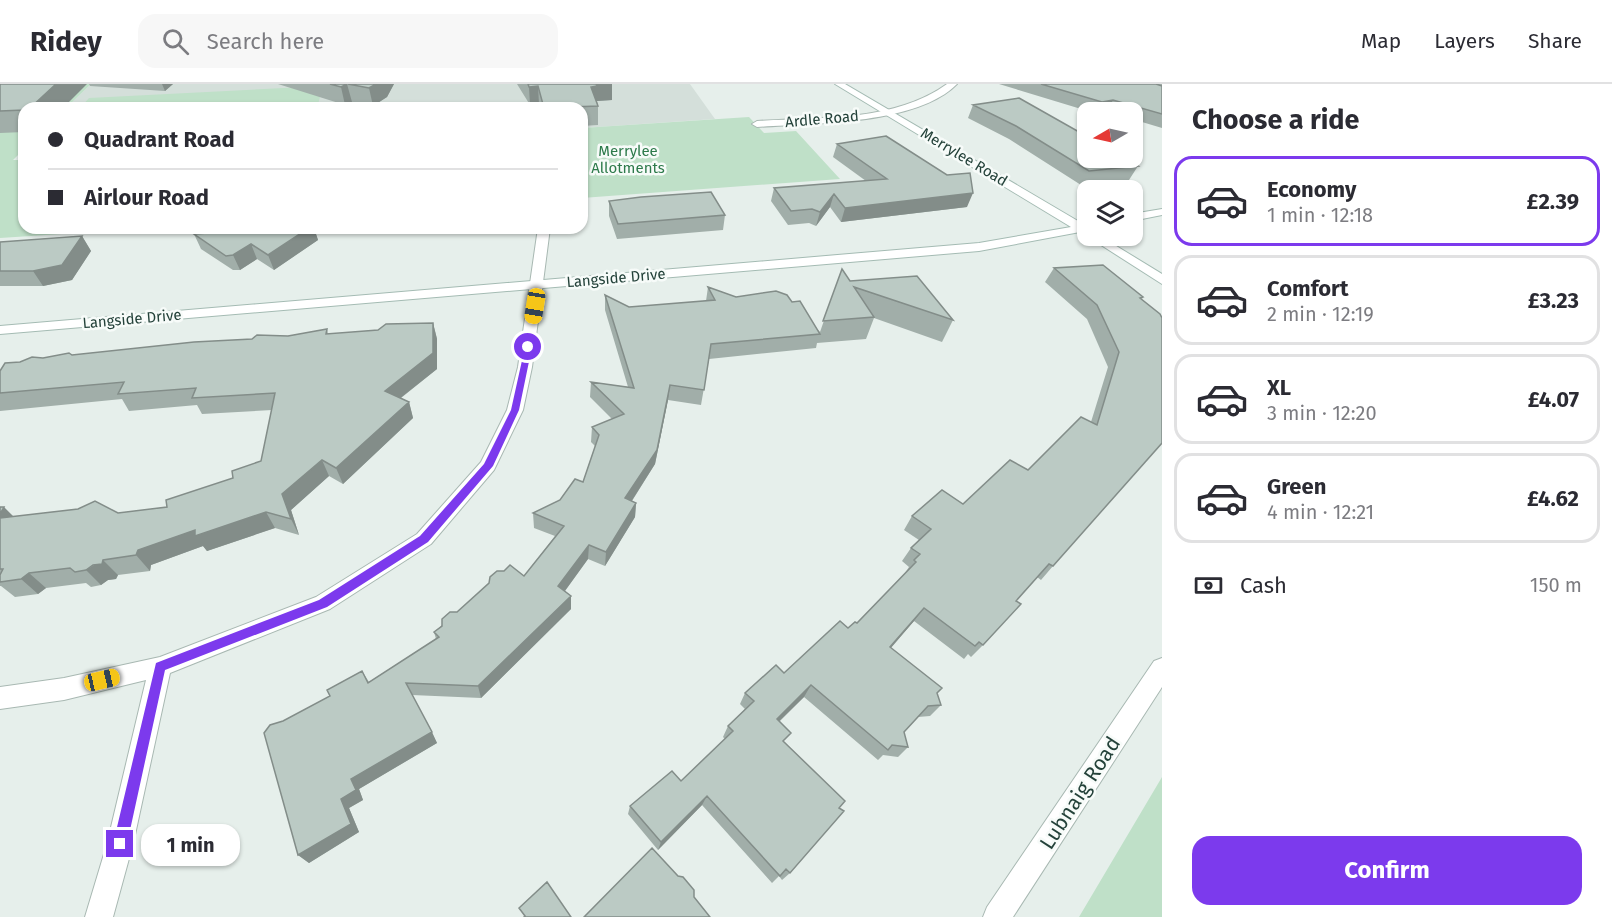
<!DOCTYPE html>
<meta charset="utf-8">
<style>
:root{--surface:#fff;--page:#f7f7f7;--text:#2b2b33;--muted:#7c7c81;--line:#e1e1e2;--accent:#7c3aed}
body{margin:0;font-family:"Fira Sans",sans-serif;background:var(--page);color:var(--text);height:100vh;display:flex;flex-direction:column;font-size:22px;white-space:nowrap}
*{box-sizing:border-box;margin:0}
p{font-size:20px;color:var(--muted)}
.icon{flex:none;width:33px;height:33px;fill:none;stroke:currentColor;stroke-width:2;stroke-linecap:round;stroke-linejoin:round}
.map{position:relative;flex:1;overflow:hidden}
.details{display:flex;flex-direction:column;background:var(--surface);width:450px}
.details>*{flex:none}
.hud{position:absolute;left:18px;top:18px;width:570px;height:132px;border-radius:18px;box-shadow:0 2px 4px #0004;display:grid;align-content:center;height:132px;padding:0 30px;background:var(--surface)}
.needle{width:39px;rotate:261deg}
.buttons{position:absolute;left:1077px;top:18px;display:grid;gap:12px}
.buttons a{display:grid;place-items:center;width:66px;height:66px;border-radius:12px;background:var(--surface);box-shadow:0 2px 4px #0004;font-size:30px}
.end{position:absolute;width:27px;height:27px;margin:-14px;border:8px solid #7c3aed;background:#fff;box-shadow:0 0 0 3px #fff}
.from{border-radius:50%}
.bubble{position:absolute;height:42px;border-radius:18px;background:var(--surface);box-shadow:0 2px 4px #0004;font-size:20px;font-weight:700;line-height:42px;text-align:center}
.car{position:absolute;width:18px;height:36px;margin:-18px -9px;border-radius:8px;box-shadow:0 0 4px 2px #0007;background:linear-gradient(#f5c518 24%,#345 0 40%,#f5c518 0 76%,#345 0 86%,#f5c518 0)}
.hud b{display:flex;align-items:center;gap:21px;height:57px;font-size:22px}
.hud b+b{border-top:2px solid var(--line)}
.hud i{width:15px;height:15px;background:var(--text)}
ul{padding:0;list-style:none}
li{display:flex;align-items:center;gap:18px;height:90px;margin:0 12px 9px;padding:0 18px;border:3px solid var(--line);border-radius:18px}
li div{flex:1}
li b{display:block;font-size:22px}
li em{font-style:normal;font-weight:700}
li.current{border-color:var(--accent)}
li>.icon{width:54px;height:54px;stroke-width:1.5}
h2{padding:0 30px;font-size:27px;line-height:72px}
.pay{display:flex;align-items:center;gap:15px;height:66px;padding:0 30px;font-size:22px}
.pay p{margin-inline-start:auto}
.button{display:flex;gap:12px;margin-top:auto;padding:12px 30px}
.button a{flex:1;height:69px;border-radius:18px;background:var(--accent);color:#fff;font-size:24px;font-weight:700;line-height:69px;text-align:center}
header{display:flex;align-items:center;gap:36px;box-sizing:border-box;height:84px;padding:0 30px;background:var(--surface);border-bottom:2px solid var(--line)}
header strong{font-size:28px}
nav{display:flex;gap:33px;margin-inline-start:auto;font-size:21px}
.search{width:420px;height:54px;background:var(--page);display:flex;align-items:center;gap:15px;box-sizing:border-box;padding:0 21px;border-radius:18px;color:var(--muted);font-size:22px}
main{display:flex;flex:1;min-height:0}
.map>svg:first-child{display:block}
</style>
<header>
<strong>Ridey</strong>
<div class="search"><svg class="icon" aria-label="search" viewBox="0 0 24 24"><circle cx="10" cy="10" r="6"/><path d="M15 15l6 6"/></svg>Search here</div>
<nav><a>Map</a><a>Layers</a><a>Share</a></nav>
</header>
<main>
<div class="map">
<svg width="1162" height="833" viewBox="0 0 1162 833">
<rect width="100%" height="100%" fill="#e6efeb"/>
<path fill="#d4dfda" d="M91 0H690L715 35 582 44V24H66Z"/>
<path fill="#bfe0c8" d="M0 0H91L66 24H24V65L13 76H24V144H153L0 154Z
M323 2 317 24H80L89 14Z
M749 33 764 49 796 47 840 95 582 114V44Z
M1162 693V833H1079Z"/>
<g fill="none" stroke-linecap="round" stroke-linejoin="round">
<defs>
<path id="street" d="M947 0H957C917 41 812 39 757 43L752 40 757 37C819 33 895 38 947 0Z
M538 144H550L532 283 523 326 494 386 431 460 330 525 170 589 133 760 113 833H85L107 760 146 596 64 616 0 625V603L64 594 160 573 316 513 417 450 481 378 507 326 518 283Z
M1162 574V603L1013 833H983L987 823 1154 577Z"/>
<path id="secondary" d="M835 0H845L1083 140H1088V150L1080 148 979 167 0 250V242L979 159 1071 143Z
M1162 125V131L1132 137V130Z
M1087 152H1100L1162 190V200Z"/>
</defs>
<use href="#street" stroke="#a8b8b2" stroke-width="2"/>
<use href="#secondary" stroke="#a4bbb3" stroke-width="2"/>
<use href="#street" fill="#fff" fill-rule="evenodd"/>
<use href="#secondary" fill="#fff" fill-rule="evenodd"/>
</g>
<path fill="#a1aea9" d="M0 0 24 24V48L0 49Z
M89 0H173L165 7 90 2Z
M278 0H394L387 13 373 22 352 18 345 21Z
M517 0H612V16L597 17 598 22V41L582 42V24H540L539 20 530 21Z
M999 0H1162V44L1132 35V28H1091Z
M973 21 1138 82 1129 96 1081 101 1009 55 968 34Z
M837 60 967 123 841 138 830 123 816 142 809 139 788 141 771 117 774 104 866 97 833 73Z
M609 117 725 131 723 146 617 155 609 132Z
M277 144H314L318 156 274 186 257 175 240 186H233L201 165 194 150Z
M82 152 91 167 72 196 43 202H0V158Z
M1054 184 1143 213 1142 215 1053 482 1041 496 1037 493 1016 517 983 561 971 573 968 570 964 575 914 537 891 564 937 609 941 621 930 632 918 633 904 648 908 663 898 673 883 671 878 676 804 613 780 637 784 659 790 789 782 796 779 792 772 799 702 721 658 766 628 730 630 722 681 697 725 655 723 653 728 642 745 625 740 620 745 609 784 589 848 544 857 539 905 489 909 483 902 477 911 464 919 456 904 446 912 432 963 420 1028 386 1091 338 1108 283 1087 235 1045 198Z
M842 185 850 197 953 236 942 258 874 234 866 255 817 259 816 264 709 275 701 321 668 316 655 380 632 417 636 419 635 433 605 482 588 475 565 507 571 512V525L481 614 412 611 437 659 359 705 363 716 349 724 359 748 309 779 298 771 283 637 330 612 362 587 369 598 436 555 434 548 457 528 524 492 555 452 534 444 533 429 560 416 583 398 595 362 591 358 592 343 612 335 590 313 591 298 628 303 605 226V211L629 223 706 217 708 203 736 213 792 218 820 248Z
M433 239 437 255V285L401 314 409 318 413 334 343 400 329 392 291 426 299 451 275 444 207 467 203 462 151 481 150 487 118 491 116 495 108 496 101 501 91 503 86 499 46 504 38 510 15 513 1 502H0V423L14 433 118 429 167 423 233 394 261 377 272 326 202 330 197 321 129 327 122 315 0 327V287L20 278 43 274 288 252 327 245 328 250 378 246Z"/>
<path fill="#838d89" d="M56 0H87L63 24H30Z
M162 0H173L165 7Z
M347 0 352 18 345 21 341 3Z
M376 0H394L387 13 373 22 369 4Z
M595 0H612V16L597 17V20L591 3Z
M538 2 539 20 530 21 529 3Z
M1113 16 1106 28H1096L1102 18Z
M973 109 967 123 841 138 845 124Z
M834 110 830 123 816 142 820 128Z
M309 144H314L318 156 274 186 268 171Z
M82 152 91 167 72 196 43 202 33 187Z
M251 160 257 175 240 186 233 171Z
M433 239 437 255V285L389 323 385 307Z
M670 301 668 316 655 380 624 429 625 414Z
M409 318 413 334 343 400 336 384Z
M322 376 329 392 291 426 299 451 291 435 282 410Z
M636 419 635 433 605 482 606 468Z
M4 423 20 439 0 436V430Z
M266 428 275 444 207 467 203 462 151 481 150 487 136 471 138 466 195 446Z
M589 461 588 475 559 515 558 502Z
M103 476 118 491 116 495 108 496 101 501 86 486Z
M29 489 46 504 38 510 21 495Z
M571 512V525L481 614 478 602Z
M924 524 914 537 881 575 890 563Z
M811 601 804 613 771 645 777 635Z
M432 648 437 659 359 705 363 716 349 724 359 748 309 779 298 771 341 715 351 695Z
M707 712 702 721 658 766 661 758Z"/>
<path fill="#bbcac4" stroke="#838d89" stroke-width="1.5" d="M0 0H56L30 24H24V26L0 27Z
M330 0H347L341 3Z
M348 0H376L369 4Z
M528 0H596L597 2 591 3 598 22 544 24 538 2 529 3Z
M1041 0H1156L1162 2V30L1113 16 1102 18Z
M1019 14 1088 53V74H1123L1138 82 1089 87 1016 42 973 21Z
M886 52 947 91 970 89 973 109 845 124 834 110 820 128 812 125 791 127 774 104 887 95 837 60Z
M711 108 725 131 618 140 609 117 641 113Z
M277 144H309L268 171 251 160 233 171 226 172 194 150Z
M82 152 62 181 33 187H0V158Z
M1103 181 1143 213 1140 214 1160 230 1162 234V359L1053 482 1049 480 1016 517 1021 520 983 561 979 558 975 562 924 524 890 563 942 604 937 609 941 621 928 622 904 648 908 663 892 661 888 666 811 601 777 635 791 649 783 657 845 717 839 724 844 727 790 789 786 785 780 792 707 712 661 758 630 722 672 687 681 697 733 647 728 642 754 617 745 609 776 581 784 589 840 537 848 544 855 538 857 539 916 478 914 476 920 470 911 464 931 445 912 432 942 406 963 420 1010 376 1028 386 1081 333 1097 341 1119 268 1097 221 1054 184Z
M842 185 850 197 917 192 953 236 854 203 874 233 823 237Z
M708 203 736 213 776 207 787 211 792 218 800 217 820 250 711 260 704 306 670 301 657 366 625 414 636 419 606 468 589 461 558 502 571 512 478 602 406 599 432 648 351 695 356 706 341 715 351 740 298 771 264 649 270 641 283 637 330 612 327 606 362 587 368 599 439 553 434 548 442 542V535L450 528H457L489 499 490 493 497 487H504L510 481 524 492 564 442 533 429 560 416 575 395 583 398 599 351 592 343 624 330 591 298 634 304 605 211 629 223 715 216Z
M433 239V269L385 307 409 318 336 384 322 376 282 410 291 435 266 428 195 452V446L138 466 136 471 103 476 102 480 93 481 86 486 75 488 70 484 29 489 21 495 0 498V491L3 485H0V434L78 425 95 417 118 429 167 423 166 416 233 394 232 387 261 377 275 309 192 314 196 304 118 310 124 298 0 309V287L5 279 20 278 32 273 43 274 69 269 72 271 194 258 252 255 257 251 288 252 327 245 326 250 378 246 386 240Z
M0 423H4L0 430Z
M652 764 678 792 683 793 694 806V813L710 833H584Z
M547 798 571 833H524L525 832 519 824Z"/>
<path fill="#7c3aed" d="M528 260 532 263 519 326 493 382 428 458 327 523 165 586 127 760 125 765 120 767 115 765 113 760 156 579 319 516 420 452 484 380 511 326 525 263Z"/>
<g text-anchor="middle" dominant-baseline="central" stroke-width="5" stroke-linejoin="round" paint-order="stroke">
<g font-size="15" fill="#24423a" stroke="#f7fbf9">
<text transform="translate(822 35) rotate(-5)">Ardle Road</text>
<text transform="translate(964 73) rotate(31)">Merrylee Road</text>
<text transform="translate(616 194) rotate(-5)">Langside Drive</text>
<text transform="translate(132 235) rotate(-5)">Langside Drive</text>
</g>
<g font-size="15" fill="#2d7a4b" stroke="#f7fbf9">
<text x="628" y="67">Merrylee<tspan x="628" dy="17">Allotments</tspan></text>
</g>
<g font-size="21" fill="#24423a" stroke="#f7fbf9">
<text transform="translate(1080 709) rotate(-57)">Lubnaig Road</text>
</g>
</g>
</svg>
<div class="buttons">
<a><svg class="needle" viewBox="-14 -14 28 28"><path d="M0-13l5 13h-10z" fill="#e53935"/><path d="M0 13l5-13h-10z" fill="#7c7c81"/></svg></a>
<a><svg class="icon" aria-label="layers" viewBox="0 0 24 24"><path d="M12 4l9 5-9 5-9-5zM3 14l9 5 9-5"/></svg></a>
</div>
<i class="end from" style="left:528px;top:263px"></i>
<i class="end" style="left:120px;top:760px"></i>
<div class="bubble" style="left:141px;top:740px;width:99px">1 min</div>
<i class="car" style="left:535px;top:222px;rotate:189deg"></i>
<i class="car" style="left:102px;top:596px;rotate:77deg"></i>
<div class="hud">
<b><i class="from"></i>Quadrant Road</b>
<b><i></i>Airlour Road</b>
</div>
</div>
<section class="details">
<h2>Choose a ride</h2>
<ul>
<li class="current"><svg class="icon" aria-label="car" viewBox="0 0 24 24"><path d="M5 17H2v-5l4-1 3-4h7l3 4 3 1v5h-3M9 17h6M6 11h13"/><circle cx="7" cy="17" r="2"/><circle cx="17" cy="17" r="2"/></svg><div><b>Economy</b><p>1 min · 12:18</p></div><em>£2.39</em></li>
<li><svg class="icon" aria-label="car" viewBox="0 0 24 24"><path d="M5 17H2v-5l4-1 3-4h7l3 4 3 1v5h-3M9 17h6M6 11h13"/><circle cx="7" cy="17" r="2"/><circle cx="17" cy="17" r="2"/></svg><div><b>Comfort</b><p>2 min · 12:19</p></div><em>£3.23</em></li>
<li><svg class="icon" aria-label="car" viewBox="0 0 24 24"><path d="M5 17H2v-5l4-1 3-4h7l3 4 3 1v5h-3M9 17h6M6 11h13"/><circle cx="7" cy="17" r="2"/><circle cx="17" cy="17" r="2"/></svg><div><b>XL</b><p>3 min · 12:20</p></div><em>£4.07</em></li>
<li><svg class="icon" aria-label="car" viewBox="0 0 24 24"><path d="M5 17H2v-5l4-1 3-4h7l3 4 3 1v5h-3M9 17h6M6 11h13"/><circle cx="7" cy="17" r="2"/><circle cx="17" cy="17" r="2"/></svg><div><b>Green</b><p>4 min · 12:21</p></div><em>£4.62</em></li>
</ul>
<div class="pay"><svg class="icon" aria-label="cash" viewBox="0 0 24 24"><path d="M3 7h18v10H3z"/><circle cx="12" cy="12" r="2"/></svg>Cash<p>150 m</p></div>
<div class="button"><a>Confirm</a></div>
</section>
</main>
